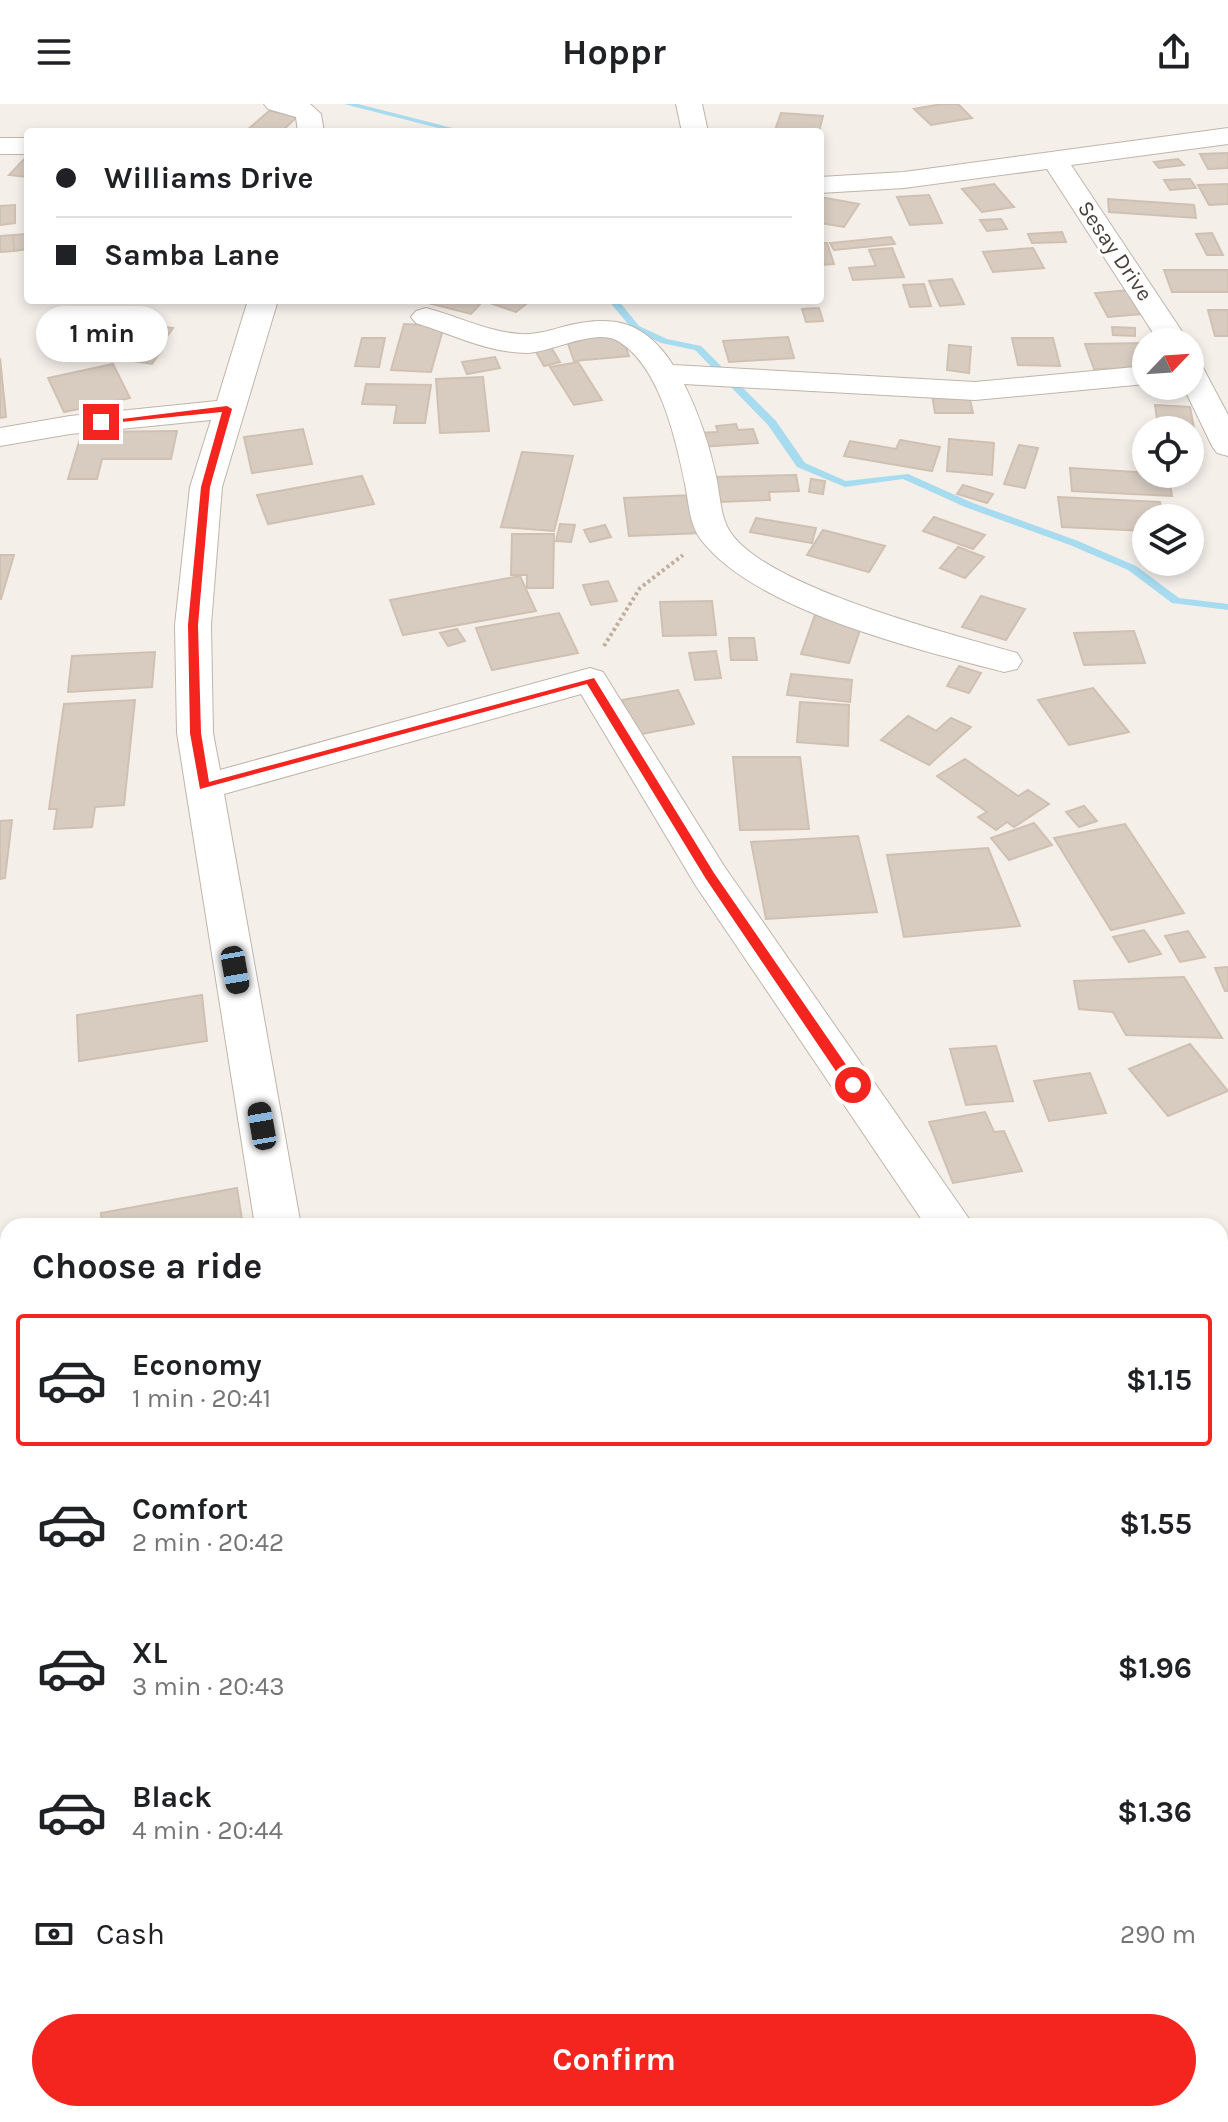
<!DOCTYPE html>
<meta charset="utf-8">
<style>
:root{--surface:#fff;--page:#f2f2f2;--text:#202124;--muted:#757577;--line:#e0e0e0;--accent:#f4241f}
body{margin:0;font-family:Karla,sans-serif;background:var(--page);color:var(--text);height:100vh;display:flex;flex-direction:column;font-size:30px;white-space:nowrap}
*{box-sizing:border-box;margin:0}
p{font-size:26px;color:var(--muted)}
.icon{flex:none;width:44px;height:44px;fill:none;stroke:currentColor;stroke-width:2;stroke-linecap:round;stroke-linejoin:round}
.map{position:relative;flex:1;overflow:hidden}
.details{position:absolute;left:0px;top:1114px;width:1228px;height:904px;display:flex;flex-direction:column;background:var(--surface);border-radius:24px 24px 0 0;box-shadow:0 4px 12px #0003}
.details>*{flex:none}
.top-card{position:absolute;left:24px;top:24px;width:800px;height:176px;border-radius:8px;box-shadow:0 4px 12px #0003;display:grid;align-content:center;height:176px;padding:0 32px;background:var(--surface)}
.needle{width:52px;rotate:65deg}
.buttons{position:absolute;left:1132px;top:224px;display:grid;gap:16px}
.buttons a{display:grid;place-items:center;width:72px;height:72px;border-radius:50%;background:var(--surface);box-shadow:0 4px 12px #0003;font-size:40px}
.end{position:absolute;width:36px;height:36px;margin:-18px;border:10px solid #f4241f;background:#fff;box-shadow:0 0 0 4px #fff}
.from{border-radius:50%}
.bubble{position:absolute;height:56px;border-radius:28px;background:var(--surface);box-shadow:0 4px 12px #0003;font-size:26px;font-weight:700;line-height:56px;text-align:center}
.car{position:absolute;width:24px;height:48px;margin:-24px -12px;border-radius:10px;box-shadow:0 0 6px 2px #0007;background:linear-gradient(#222 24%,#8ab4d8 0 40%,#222 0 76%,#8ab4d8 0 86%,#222 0)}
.top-card b{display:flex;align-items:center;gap:28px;height:76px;font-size:30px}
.top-card b+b{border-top:2px solid var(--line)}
.top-card i{width:20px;height:20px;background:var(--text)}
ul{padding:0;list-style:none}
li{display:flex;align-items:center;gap:24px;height:132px;margin:0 16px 12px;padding:0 16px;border:4px solid transparent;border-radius:8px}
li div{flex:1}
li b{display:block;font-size:30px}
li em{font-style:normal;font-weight:700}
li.selected{border-color:var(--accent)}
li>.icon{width:72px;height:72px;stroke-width:1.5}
h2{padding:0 32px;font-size:36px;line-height:96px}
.pay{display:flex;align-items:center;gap:20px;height:88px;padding:0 32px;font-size:30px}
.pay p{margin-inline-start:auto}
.button{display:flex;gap:16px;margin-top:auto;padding:16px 32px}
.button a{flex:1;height:92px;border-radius:48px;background:var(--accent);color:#fff;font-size:32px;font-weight:700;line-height:92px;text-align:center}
header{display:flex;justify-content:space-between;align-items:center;height:104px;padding:0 32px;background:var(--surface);font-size:36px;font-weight:700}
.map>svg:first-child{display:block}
</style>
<header><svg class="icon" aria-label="menu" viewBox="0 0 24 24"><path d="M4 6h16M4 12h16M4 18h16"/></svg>Hoppr<svg class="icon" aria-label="share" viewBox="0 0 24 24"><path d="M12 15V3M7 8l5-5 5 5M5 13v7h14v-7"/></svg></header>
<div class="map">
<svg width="1228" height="2018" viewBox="0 0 1228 2018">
<rect width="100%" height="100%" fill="#f4efe9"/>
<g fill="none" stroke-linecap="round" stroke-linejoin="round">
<path fill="#a7dbef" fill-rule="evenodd" d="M344 0H358L468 28H454Z
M608 196H618L639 222 667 235 701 242 776 317 805 359 846 377 908 370 973 399 1078 437 1136 462 1179 494 1228 500V506L1172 499 1128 466 1070 441 965 403 903 375 845 383 797 363 768 321 695 246 661 239 633 226Z"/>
</g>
<path fill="#d8ccc1" stroke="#d0c0b2" stroke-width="2" d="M942 0H958L972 14 931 21 914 5Z
M269 7 298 12 281 28H245Z
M781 9 823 12 819 28 775 26Z
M1228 49V64L1208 65 1200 50Z
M28 51V73L9 71Z
M1178 55 1184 61 1159 64 1154 58Z
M1190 75 1196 84 1170 86 1164 76Z
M994 80 1014 103 982 108 962 85Z
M1228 80V100L1209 101 1198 81Z
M929 91 942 119 910 121 897 93Z
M820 93 859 100 844 123 820 119Z
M1108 95 1194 101 1196 114 1109 108Z
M15 101V119L0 121V102Z
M1001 115 1007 125 987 127 980 116Z
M1062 128 1066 138 1032 139 1028 130Z
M1212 129 1223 151H1207L1196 130Z
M28 130V145L14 147 13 131Z
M13 131 14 147 0 148V132Z
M891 133 895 140 834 146 830 139Z
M820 139H827L834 160 820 161Z
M892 144 904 173 853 176 849 164 876 162 869 146Z
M1033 144 1044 164 993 168 983 148Z
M1164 166H1228V188H1172Z
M952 175 964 200 940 202 929 177Z
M924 180 931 202 910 203 903 181Z
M1129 186 1143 210 1108 213 1095 189Z
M426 196H484L471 210 424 198Z
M490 196H531L516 208 487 198Z
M819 204 823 217 806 218 802 205Z
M1208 206H1228V232H1215Z
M131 219 173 224 157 246 115 240Z
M404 220 444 222 431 268 391 266Z
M1112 223 1135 224V232L1113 231Z
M621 229 629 252 574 257 566 234Z
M788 233 794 254 729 258 723 237Z
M362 234H385L379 263 355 262Z
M1012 234H1053L1060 262 1018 261Z
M1144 239 1146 264 1094 265 1085 240Z
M949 241 971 243 969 269 947 266Z
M129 242 161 247 152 260 120 255Z
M551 243 560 258 544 262 535 246Z
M495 253 500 264 467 270 462 258Z
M0 254 6 313 0 314Z
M578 258 602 296 574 301 550 263Z
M113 260 130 294 64 308 48 274Z
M483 273 489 327 440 329 436 275Z
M366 280 431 281 425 319H394L397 301 362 300Z
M932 291H969L973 309H935Z
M1155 301 1190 303 1194 324 1158 322Z
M736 320 738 326 753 325 758 339 701 343 697 329 718 328 716 322Z
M303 325 312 360 252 369 244 333Z
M177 327 171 355H102L97 375H68L82 328Z
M949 335 994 339 992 371 947 367Z
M900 336 940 343 932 367 844 352 850 337 896 345Z
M1019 341 1038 344 1025 384 1004 380Z
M522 348 573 352 554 427 501 423Z
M1070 364 1168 370 1172 392 1072 387Z
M796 371 799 387 769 388 770 396 718 398 713 373Z
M362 372 374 400 268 420 257 391Z
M811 375 825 377 823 390 809 388Z
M963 381 993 390 987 399 957 390Z
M695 391 702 429 629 432 624 394Z
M1058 393 1160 398 1163 414H1146V427L1062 423Z
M934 413 985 431 973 445 923 427Z
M756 414 816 424 812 439 750 428Z
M560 420 575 421 571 438 556 437Z
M605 421 611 433 590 438 584 426Z
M823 426 885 442 869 468 807 451Z
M512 430H554L553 484H527V471H511Z
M958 443 984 453 965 474 940 464Z
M0 451H14L1 495H0Z
M520 472 536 507 403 531 390 496Z
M608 477 617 497 591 501 583 481Z
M981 492 1025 505 1006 536 962 523Z
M712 497 716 531 663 532 660 498Z
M559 509 578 549 492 566 476 524Z
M815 511 862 520 849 559 801 550Z
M457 525 465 537 448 542 440 529Z
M1134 527 1145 559 1084 561 1074 529Z
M729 534H754L757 556H731Z
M716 547 721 574 695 576 689 549Z
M155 548 152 583 68 588 72 552Z
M959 562 981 569 969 589 947 582Z
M791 570 852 576 850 598 787 591Z
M1093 584 1129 628 1069 641 1038 596Z
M678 586 694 620 636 631 622 596Z
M135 596 124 701 95 703 92 723 54 725 57 705H49L64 600Z
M800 598 849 601 848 642 797 638Z
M908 612 936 627 951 614 971 623 929 661 881 636Z
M733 653H800L809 725 740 726Z
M965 655 1018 692 1028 686 1049 700 1014 723 1007 718 996 726 978 713 987 708 937 672Z
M1084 702 1097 717 1079 723 1066 708Z
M12 716 5 774 0 775V717Z
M1034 719 1052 741 1009 756 991 734Z
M1125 720 1184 809 1111 826 1054 734Z
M858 732 877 808 766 815 751 738Z
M988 744 1020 822 904 833 887 751Z
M1144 826 1161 850 1129 858 1113 833Z
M1188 827 1205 853 1180 858 1165 832Z
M1228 863V887H1225L1215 864Z
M1184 873 1222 934 1126 931 1113 908 1079 905 1074 877Z
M202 891 207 937 79 957 77 911Z
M1190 940 1228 987 1168 1012 1129 965Z
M996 942 1013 997 966 1001 950 945Z
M1090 969 1106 1009 1049 1017 1034 977Z
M985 1008 994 1028 1004 1027 1022 1067 953 1079 929 1018Z
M237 1084 243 1122H102L101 1109Z
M8 1218V1332L0 1335V1221Z
M8 1444V1506L0 1508V1446Z
M48 2010H176L178 2018H49Z"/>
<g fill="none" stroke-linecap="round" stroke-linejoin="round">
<defs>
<path id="minor" d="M264 0H310L321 10 324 28H298L296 13 268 5Z
M676 0H702L708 28H682Z
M1228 24V40L1071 61 1189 238H1159L1047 65 904 84 820 89V73L904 68Z
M0 34H28V50H0Z
M248 196H278L222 383 211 521 213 629 220 666 590 564 603 568 724 762 974 1122H926L696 782 581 590 224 690 301 1122H255L177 629 175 521 190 383 211 316 70 330 0 342V324L70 312 217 297Z
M426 204C457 212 488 228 520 230 535 231 548 227 562 223 612 210 644 216 673 261L975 278 1146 262V280L975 296 684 280C699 310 709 340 716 372 720 389 720 411 729 426 763 483 951 530 1017 549L1022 557 1017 565 1004 568C919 546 757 507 702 437 689 421 689 399 685 380 676 335 659 259 616 236 593 225 552 248 527 249 489 249 451 230 416 219L411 213 416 207Z
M1190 257 1201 260 1228 311V352L1217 349 1212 342 1183 282H1190Z
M1220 1467 1228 1470V1528L1220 1525Z
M376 2010H438L440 2018H378Z"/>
</defs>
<use href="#minor" stroke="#bfb5ab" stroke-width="2"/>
<path stroke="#c1af9d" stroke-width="4" stroke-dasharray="3 3" stroke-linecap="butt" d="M604 542 640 484 683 451"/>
<use href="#minor" fill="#fff" fill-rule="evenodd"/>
</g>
<path fill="#f4241f" d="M227 302 232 305 210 383 198 521 201 629 209 678 594 574 714 769 858 978V985H848L706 775 587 580 200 685 190 629 188 521 201 383 222 308 101 320 97 318Z"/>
<g text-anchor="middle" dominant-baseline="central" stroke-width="6" stroke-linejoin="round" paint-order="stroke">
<g font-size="22" fill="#473f37" stroke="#fff">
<text transform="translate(1115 147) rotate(56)">Sesay Drive</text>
</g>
</g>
</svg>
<div class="buttons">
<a><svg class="needle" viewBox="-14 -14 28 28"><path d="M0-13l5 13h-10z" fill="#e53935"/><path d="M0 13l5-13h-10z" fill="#757577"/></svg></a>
<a><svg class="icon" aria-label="locate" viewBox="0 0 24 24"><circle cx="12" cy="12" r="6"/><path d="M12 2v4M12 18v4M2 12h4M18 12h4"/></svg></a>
<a><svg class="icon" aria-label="layers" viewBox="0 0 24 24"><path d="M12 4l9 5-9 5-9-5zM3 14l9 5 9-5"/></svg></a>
</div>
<i class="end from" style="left:853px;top:981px"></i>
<i class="end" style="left:101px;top:318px"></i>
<div class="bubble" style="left:36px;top:202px;width:132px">1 min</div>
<i class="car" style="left:235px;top:866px;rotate:170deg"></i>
<i class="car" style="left:262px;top:1022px;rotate:350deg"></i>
<div class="top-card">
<b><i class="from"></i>Williams Drive</b>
<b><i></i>Samba Lane</b>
</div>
<section class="details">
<h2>Choose a ride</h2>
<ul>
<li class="selected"><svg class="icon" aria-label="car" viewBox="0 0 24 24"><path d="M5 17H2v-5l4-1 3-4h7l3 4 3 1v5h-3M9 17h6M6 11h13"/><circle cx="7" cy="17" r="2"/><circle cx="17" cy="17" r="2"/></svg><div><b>Economy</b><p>1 min · 20:41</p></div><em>$1.15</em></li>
<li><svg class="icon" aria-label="car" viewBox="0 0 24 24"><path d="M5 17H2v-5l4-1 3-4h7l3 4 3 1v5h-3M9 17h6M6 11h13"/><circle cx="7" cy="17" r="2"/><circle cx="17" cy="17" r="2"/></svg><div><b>Comfort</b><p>2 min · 20:42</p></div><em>$1.55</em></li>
<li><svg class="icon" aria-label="car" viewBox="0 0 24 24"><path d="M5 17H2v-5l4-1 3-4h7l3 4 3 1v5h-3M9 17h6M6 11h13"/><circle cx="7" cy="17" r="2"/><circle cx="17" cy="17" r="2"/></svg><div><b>XL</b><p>3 min · 20:43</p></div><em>$1.96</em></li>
<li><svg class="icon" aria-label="car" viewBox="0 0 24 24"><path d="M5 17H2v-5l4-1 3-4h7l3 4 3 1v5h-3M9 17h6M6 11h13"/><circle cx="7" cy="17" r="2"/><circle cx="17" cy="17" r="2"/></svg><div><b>Black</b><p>4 min · 20:44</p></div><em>$1.36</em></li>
</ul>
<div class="pay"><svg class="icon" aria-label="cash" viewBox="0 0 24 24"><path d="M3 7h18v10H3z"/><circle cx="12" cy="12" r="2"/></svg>Cash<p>290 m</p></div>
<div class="button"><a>Confirm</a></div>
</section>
</div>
